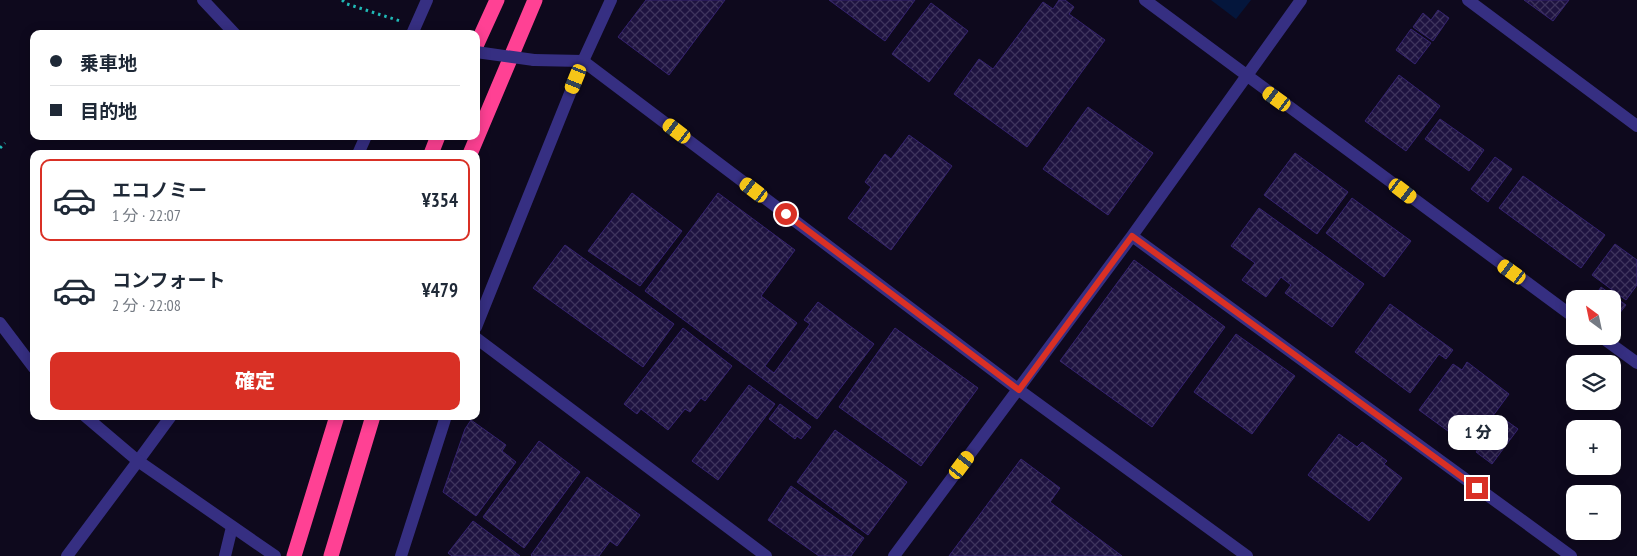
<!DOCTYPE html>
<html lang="ja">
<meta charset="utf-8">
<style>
:root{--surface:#fff;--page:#f2f2f3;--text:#1f2937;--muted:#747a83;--line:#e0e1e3;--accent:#d93025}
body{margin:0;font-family:"PT Sans Narrow","Noto Sans JP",sans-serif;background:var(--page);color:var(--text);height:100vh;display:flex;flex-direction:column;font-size:19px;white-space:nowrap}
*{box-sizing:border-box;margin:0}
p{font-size:16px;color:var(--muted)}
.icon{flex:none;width:28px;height:28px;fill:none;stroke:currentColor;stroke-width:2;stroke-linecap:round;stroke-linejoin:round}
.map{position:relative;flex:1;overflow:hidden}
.drawer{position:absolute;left:30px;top:150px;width:450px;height:270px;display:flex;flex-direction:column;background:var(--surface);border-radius:10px;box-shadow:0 2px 12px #0003}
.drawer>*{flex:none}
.guide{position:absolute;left:30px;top:30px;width:450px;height:110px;border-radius:10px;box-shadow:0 2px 12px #0003;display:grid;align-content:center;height:110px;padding:0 20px;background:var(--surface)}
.needle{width:32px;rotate:327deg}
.controls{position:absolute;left:1566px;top:290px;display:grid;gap:10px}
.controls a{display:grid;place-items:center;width:55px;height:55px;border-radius:10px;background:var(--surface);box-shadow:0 2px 12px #0003;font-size:25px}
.end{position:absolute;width:22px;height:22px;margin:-11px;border:6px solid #d93025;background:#fff;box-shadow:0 0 0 2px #fff}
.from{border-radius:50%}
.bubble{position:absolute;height:35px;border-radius:10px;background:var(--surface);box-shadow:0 2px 12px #0003;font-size:16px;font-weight:800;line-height:35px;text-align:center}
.car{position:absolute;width:15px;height:30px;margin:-15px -8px;border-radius:6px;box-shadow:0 0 4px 1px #0007;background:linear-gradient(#f5c518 24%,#345 0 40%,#f5c518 0 76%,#345 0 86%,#f5c518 0)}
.guide b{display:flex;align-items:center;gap:18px;height:48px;font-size:19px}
.guide b+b{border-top:1px solid var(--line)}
.guide i{width:12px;height:12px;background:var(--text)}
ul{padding:9px 0 0;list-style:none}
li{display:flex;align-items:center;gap:15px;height:82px;margin:0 10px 8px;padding:0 10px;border:2px solid transparent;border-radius:10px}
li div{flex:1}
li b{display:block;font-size:19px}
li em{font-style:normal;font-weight:800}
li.current{border-color:var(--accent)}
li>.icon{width:45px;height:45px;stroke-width:1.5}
.cta{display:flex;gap:10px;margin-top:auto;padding:10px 20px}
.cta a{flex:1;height:58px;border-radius:10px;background:var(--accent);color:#fff;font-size:20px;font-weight:800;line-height:58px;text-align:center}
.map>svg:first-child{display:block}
</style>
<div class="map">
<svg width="1637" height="556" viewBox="0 0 1637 556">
<defs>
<pattern id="building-cross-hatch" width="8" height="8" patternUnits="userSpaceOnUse" patternTransform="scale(1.25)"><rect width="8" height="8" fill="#1e1340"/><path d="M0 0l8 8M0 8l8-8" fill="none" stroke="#3e345d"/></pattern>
</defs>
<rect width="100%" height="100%" fill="#0e091d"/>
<path fill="#04163c" d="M1211 0H1251L1236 19Z"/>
<path fill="url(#building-cross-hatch)" stroke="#35236f" d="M646 0H725L669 75 618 37Z
M829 0H915L885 41Z
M1059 0H1065L1074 7 1069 14 1105 40 1027 147 954 94 979 59 993 69 1043 2 1053 9Z
M1524 0H1569L1553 21Z
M931 3 968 31 929 82 892 54Z
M1438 10 1449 18 1433 41 1413 27 1423 13 1431 20Z
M1411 29 1431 43 1415 64 1396 50Z
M1399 75 1440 106 1406 151 1365 121Z
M1088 107 1153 153 1108 215 1043 169Z
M1440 119 1484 150 1469 171 1425 139Z
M909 135 952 166 891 250 848 218 871 187 865 182 885 154 891 159Z
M1295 153 1348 192 1317 234 1264 195Z
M1495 157 1512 169 1488 202 1471 189Z
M1523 176 1605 235 1581 268 1499 208Z
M632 193 682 231 640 286 588 251Z
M718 193 795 250 761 296 797 323 765 366 774 373 810 324 804 320 818 302 874 344 817 419 645 291Z
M1352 198 1411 241 1384 277 1326 233Z
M1259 208 1364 284 1332 327 1285 293 1291 285 1281 277 1266 297 1242 280 1255 263 1231 246Z
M1615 244 1637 260V285L1626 300 1592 275Z
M565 245 674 324 643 367 533 288Z
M1134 260 1225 327 1152 427 1060 361Z
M1601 287 1626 305 1619 314 1612 309V299H1599L1595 296Z
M1390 304 1453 350 1446 359 1439 354 1410 393 1355 352Z
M683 328 732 366 705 401 701 398 690 412 685 409 668 430 641 409 637 414 624 404Z
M895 328 978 388 921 466 839 407Z
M1236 334 1295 376 1252 434 1194 392Z
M1467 362 1509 394 1470 447 1419 410 1453 364 1462 370Z
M749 385 775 404 718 480 692 461Z
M780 404 811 427 801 439 797 436 795 439 769 419Z
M1501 417 1518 429 1492 464 1476 452Z
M471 420 506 445 502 451 516 462 476 516 443 492 465 429Z
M835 430 907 482 868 535 797 482Z
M1339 434 1357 447 1362 442 1387 461 1384 464 1402 478 1369 521 1308 475Z
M539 441 580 472 524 548 483 517Z
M1021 459 1060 488 1050 502 1122 556H949Z
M587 477 640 515 617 546 610 541 599 556H532L531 555Z
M791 486 864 538 851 556H819L768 520Z
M473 521 520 556H452L448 553Z"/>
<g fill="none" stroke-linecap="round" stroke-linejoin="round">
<path stroke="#20b9b6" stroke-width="3" stroke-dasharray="2.5 4" stroke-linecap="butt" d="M342 0 347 4 400 21
M0 148 5 143"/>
<path stroke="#362f82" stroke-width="12" d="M203 0 235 34
M1145 0 1575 318
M1468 0 1637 126
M412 34 427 0
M534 60 583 61 1019 390 1247 556
M358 154 366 136
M1132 236 1571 556
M1600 336 1637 363
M476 338 766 556
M138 461 171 416
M225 556 232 527
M894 556 1132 236 1301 0"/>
<path stroke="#362f82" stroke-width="12" d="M0 323 34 368
M476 327 583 61 611 0
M85 416 138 461 275 556
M67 556 138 461
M401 556 446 416"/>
<path stroke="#ff4194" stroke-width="15" d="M476 46 497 0
M431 154 438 136
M470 154 535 0
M294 556 337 416
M331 556 373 416"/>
<path stroke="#362f82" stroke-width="12" d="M476 52 534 60"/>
</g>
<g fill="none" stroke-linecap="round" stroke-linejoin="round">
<path stroke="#d93025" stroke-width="6" d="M786 214 1019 390 1132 236 1477 488"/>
</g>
</svg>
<div class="controls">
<a><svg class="needle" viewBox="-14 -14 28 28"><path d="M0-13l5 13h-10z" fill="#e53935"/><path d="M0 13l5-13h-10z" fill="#747a83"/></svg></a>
<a><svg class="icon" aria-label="layers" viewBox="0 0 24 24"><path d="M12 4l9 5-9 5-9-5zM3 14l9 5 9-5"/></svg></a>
<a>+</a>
<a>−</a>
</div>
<i class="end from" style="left:786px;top:214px"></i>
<i class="end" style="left:1477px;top:488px"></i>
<div class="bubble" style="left:1448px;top:415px;width:60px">1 分</div>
<i class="car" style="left:576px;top:79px;rotate:202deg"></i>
<i class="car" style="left:1277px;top:99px;rotate:306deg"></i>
<i class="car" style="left:677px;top:131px;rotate:307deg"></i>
<i class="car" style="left:754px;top:190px;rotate:307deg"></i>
<i class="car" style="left:1403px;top:191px;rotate:127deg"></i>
<i class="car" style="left:1512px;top:272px;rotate:306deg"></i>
<i class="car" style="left:962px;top:465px;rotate:37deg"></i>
<div class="guide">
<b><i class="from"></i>乗車地</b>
<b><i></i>目的地</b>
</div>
<section class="drawer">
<ul>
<li class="current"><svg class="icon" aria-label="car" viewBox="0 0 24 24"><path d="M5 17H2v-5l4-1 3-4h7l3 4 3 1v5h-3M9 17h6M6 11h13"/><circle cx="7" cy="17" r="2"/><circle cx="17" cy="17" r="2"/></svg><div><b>エコノミー</b><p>1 分 · 22:07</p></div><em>¥354</em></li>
<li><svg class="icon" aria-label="car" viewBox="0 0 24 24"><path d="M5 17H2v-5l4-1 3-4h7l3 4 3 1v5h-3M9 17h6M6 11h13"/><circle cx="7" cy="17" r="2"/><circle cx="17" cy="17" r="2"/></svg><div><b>コンフォート</b><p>2 分 · 22:08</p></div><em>¥479</em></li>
</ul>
<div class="cta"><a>確定</a></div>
</section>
</div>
